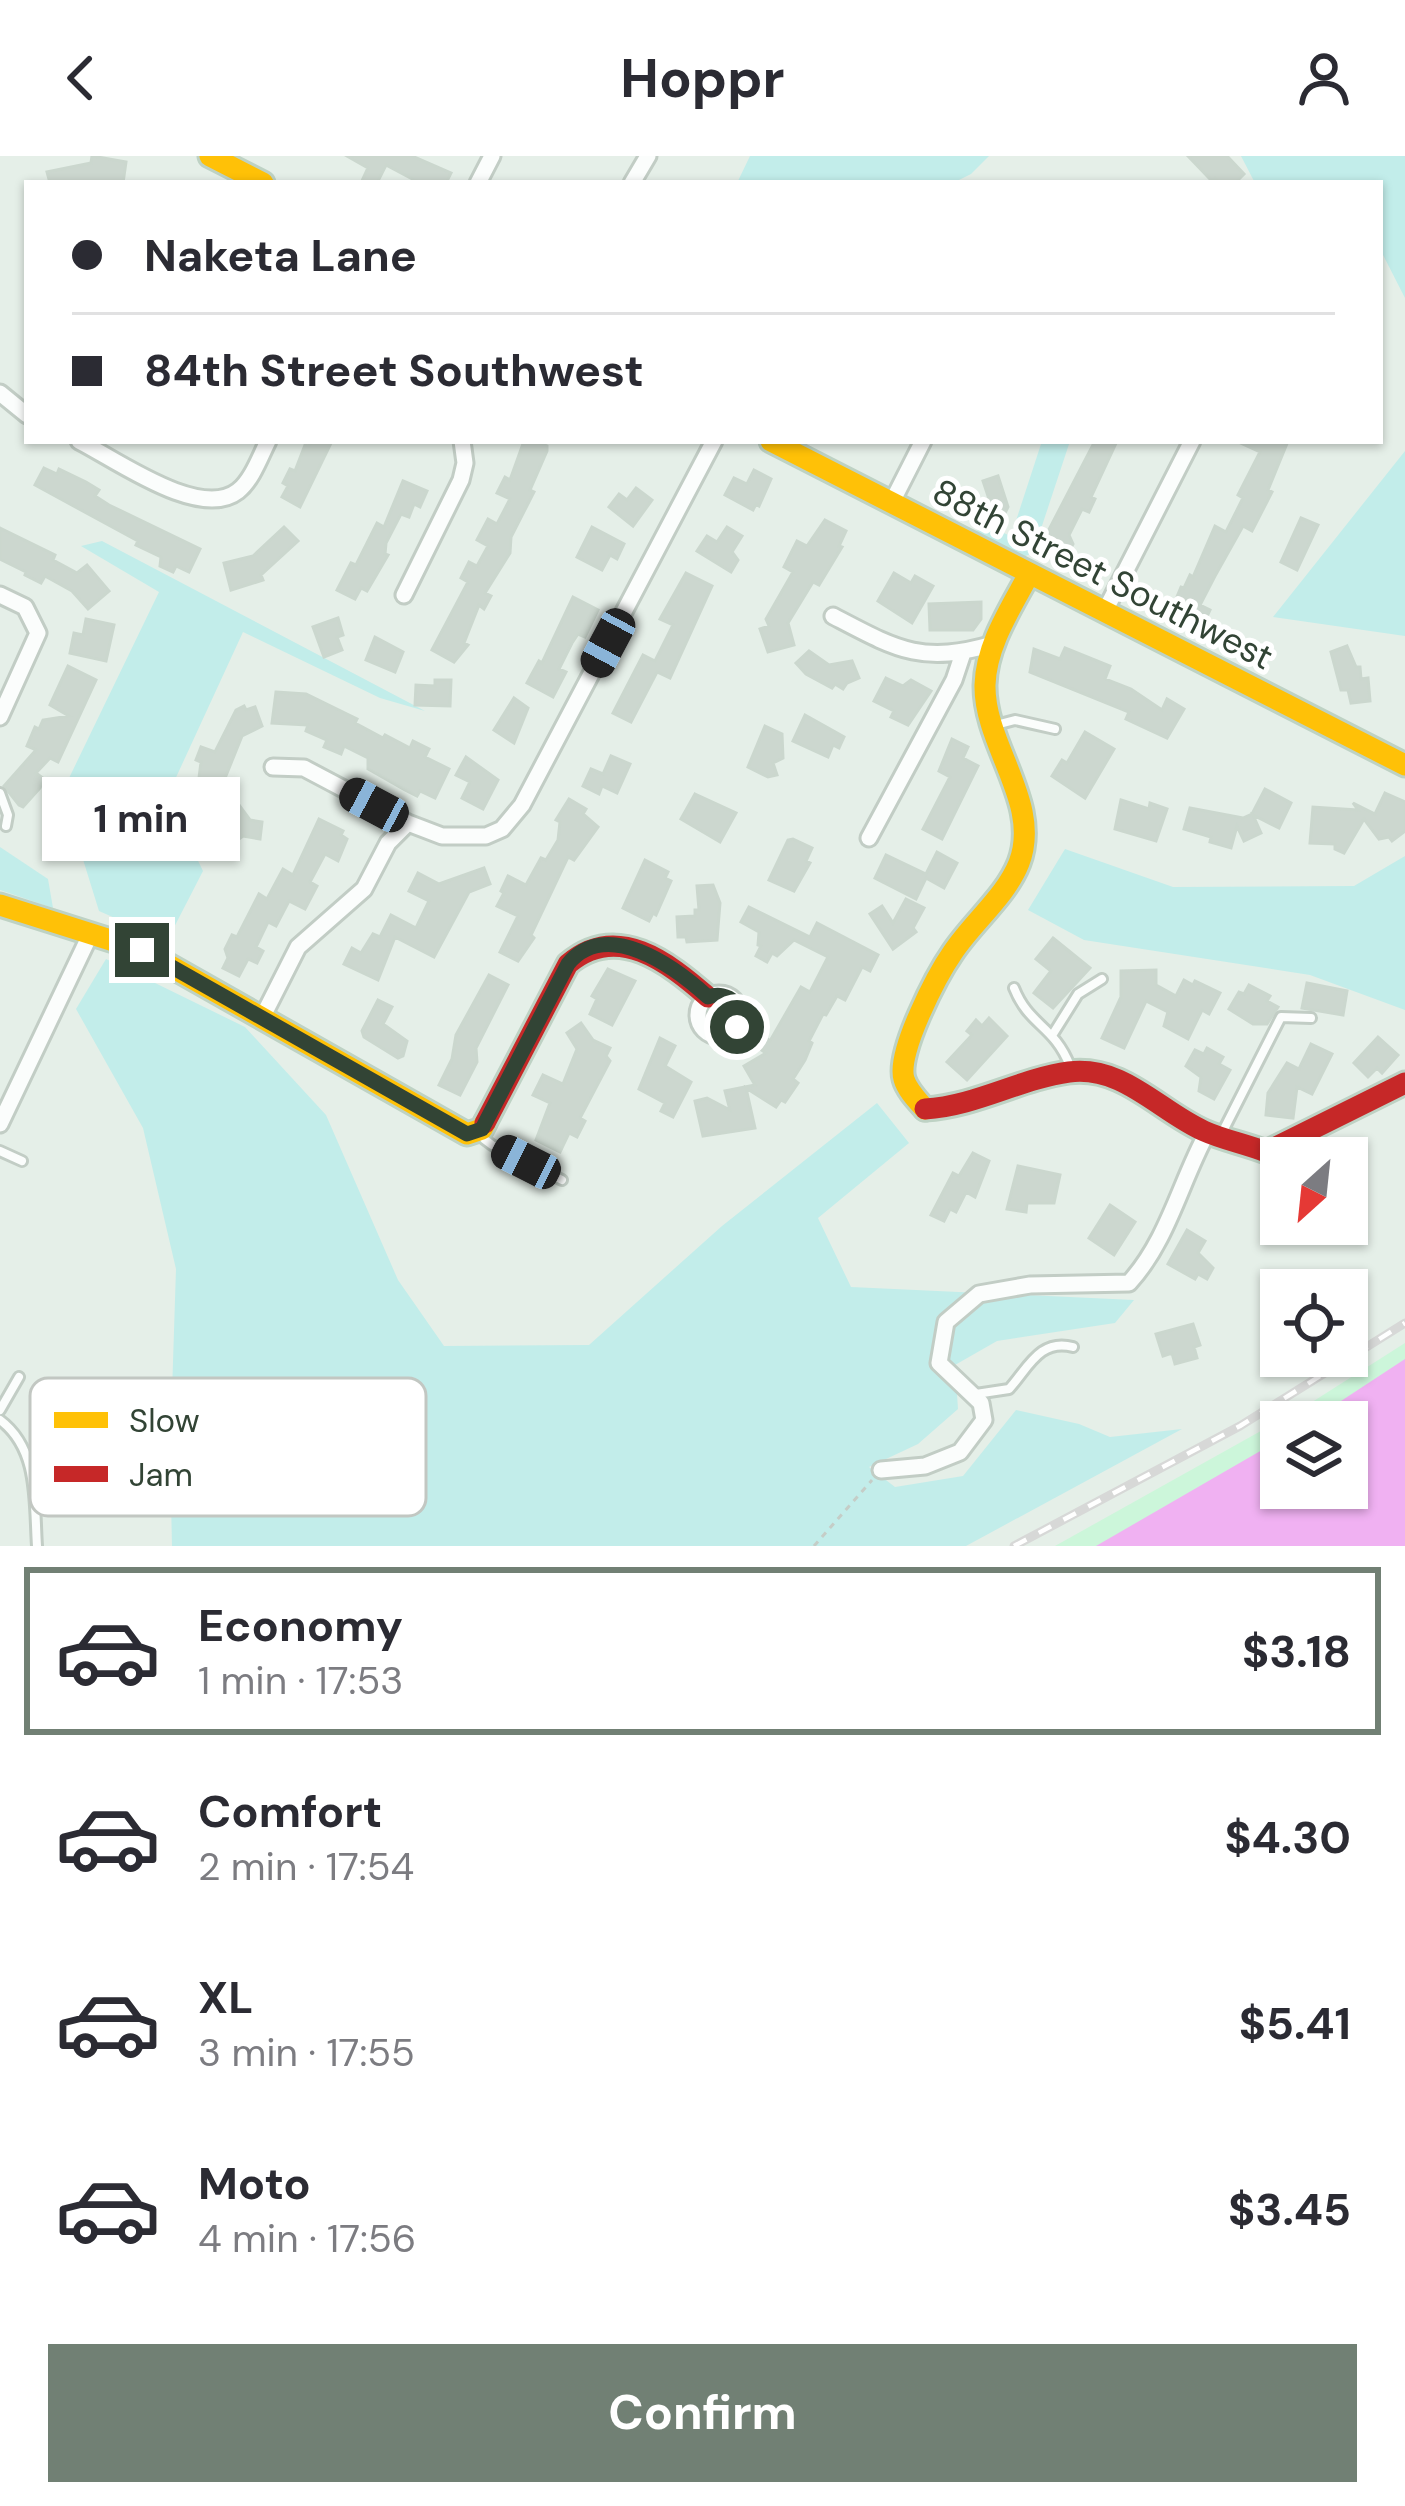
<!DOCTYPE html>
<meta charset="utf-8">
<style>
:root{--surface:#fff;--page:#f7f7f7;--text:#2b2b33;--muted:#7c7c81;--line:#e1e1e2;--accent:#718074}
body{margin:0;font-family:"DM Sans",sans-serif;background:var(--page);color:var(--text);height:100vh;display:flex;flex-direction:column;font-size:45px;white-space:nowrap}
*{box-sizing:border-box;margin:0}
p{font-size:39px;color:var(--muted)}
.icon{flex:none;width:66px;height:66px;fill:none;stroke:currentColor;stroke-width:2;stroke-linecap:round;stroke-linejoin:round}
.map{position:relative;height:1390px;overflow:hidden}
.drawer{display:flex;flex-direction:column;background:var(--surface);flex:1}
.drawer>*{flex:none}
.hud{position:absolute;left:24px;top:24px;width:1359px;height:264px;border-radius:0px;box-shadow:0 3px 9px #0004;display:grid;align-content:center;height:264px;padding:0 48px;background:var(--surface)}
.needle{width:78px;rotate:207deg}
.fabs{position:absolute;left:1260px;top:981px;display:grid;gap:24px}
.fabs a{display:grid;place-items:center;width:108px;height:108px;border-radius:0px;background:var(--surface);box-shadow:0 3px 9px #0004;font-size:60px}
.end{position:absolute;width:54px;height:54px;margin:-27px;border:15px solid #324435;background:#fff;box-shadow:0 0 0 6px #fff}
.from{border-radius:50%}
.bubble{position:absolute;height:84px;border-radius:0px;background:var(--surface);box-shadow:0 3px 9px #0004;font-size:39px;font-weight:700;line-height:84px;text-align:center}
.car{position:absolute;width:36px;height:72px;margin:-36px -18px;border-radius:15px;box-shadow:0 0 9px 3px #0007;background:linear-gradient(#222 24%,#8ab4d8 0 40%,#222 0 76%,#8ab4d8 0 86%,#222 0)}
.hud b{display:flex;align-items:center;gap:42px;height:114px;font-size:45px}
.hud b+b{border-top:3px solid var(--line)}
.hud i{width:30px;height:30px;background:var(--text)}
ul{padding:21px 0 0;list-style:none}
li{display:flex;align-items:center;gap:36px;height:168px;margin:0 24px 18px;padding:0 24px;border:6px solid transparent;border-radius:0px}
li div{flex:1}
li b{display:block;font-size:45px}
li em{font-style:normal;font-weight:700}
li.on{border-color:var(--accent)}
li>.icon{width:108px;height:108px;stroke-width:1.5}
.button{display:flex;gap:24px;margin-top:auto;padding:24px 48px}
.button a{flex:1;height:138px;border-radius:0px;background:var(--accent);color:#fff;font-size:48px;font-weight:700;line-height:138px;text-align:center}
header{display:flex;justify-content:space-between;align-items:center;height:156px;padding:0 48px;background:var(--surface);font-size:54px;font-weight:700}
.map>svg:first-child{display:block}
</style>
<header><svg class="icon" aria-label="back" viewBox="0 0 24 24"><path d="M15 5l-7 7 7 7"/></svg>Hoppr<svg class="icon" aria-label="person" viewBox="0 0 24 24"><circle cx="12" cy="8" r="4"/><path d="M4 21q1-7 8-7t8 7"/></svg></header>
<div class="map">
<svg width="1405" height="1390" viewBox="0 0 1405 1390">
<rect width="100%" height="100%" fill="#e5efe8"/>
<path fill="#c2edea" d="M750 0H989L971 18 953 27H737Z
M1241 0H1405V142L1380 93V27H1255Z
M1042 285H1070L1033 397 1023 401 975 375 989 371 1011 380Z
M1405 295V480L1273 461Z
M102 385 425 555 380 542 243 476 167 641 203 715 167 785 99 755 81 697 56 649 159 436 81 390Z
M0 691 48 723 53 752 0 734Z
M1065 693 1173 731 1354 730 1405 700V854L1310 819 1084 784 1028 754Z
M106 803 245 871 326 959 398 1124 444 1190 589 1189 722 1070 877 947 909 987 818 1062 851 1131 1134 1144 1115 1167 997 1185 955 1209 958 1253 918 1288 869 1311 895 1331 963 1320 1016 1254 1079 1268 1110 1281 1182 1273 966 1390H172L170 1299 176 1113 143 972 76 853Z"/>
<path fill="#ccf6da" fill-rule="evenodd" d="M1405 1187V1382L1392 1390H1055L1309 1248ZM1281 1266H1347V1332H1281Z"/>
<path fill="#f0b1f2" d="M1405 1203V1390H1096L1281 1283V1332H1347V1266H1309Z"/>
<path fill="#ccd7cf" stroke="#cbd7ce" stroke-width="3" d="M92 0 126 6 123 27H50L47 16 91 7Z
M347 0H412L451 17 446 27H420L386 9 377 27H361L368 12Z
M1188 0H1227L1244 18 1235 27H1220L1215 22 1212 25Z
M311 285H332L300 351 282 341 288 330 283 327 290 313 295 315 305 289 309 290Z
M524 285H536L547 290V295L530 334 534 336 511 381 510 397 485 437 491 440 484 453 479 449 464 487 468 489 454 506 432 494 468 426 461 422 469 406 477 410 488 390 477 384 488 363 497 368 510 343 497 337 505 321 510 324Z
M1095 285H1117L1091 341 1095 343 1089 356 1082 353 1069 379 1073 388 1064 406 1048 398 1051 391 1042 387Z
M1236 285H1288L1268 334 1272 336 1252 375 1243 370 1215 420 1200 449 1210 454 1204 467 1199 465 1196 473 1169 460 1181 431 1184 432 1190 419 1193 421 1215 370 1226 376 1243 342 1238 339 1260 296Z
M44 312 57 318 59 313 86 326 99 334 95 340 109 349 200 393 189 416 176 410 173 416 160 410 161 401 136 389 138 385 35 329Z
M754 314 771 323 759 350 756 348 753 354 725 339 734 322 747 328Z
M998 320 1008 351 1003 361 988 365 979 361 975 348 989 343 983 325Z
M403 325 427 335 420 351 414 348 409 361 401 358 386 387 385 398 388 399 367 435 361 432 355 443 337 434 351 407 356 409 377 367 384 371Z
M636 332 652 344 633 370 609 351 619 338 627 344Z
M1301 362 1318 369 1297 414 1281 406Z
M825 364 846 375 839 390 842 391 819 429 813 426 788 467 794 489 768 496 760 473 769 470 766 463 793 416 784 411 797 385 807 390Z
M284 371 298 385 261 419 263 424 231 434 224 407 253 400Z
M592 371 624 388 617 403 610 399 602 414 577 401Z
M727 371 742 380 732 396 738 404 731 416 697 395 707 380 717 386Z
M0 372 55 399 53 404 77 417 87 409 109 435 88 453 72 435 45 420 41 427 25 419 26 416 0 403Z
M686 417 712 430 670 522 657 516 631 566 613 557 643 499 655 505 673 469 660 463Z
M894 417 911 427 915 420 933 430 912 467 878 445Z
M573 441 598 454 585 481 578 478 572 487 559 513 566 516 553 541 527 527 539 505 542 507Z
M981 446V463L973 474H930L929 448Z
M338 462 343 479 337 481 342 494 324 501 313 471Z
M86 463 114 469 106 505 70 497 74 477 83 479Z
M375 481 403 496 395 516 366 504Z
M1347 490 1356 511H1360L1361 523 1368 522 1370 545 1351 547 1348 534H1341L1331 496Z
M1065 492 1110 510 1105 523 1131 533 1162 554 1167 543 1184 553 1167 582 1126 563 1129 556 1030 516 1034 493 1060 503Z
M809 495 829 509 852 505 859 522 847 527 843 533 835 528 832 532 806 518 796 507Z
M68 510 96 524 58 606 50 602 36 617 44 623 40 632 23 651 19 649 4 630 36 594 27 590 35 571 39 573 43 564 69 560 50 549Z
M886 522 903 530 911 524 931 535 908 569 891 561 894 555 874 545Z
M435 524H451L450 550 415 549 416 529 435 530Z
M276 536 306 538 347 558 357 563 355 567 383 582 385 579 410 592 413 585 429 593 425 601 449 613 435 642 420 635 417 640 405 634 368 613V602L344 590 341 598 324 591 327 584 306 575 308 569 272 567Z
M514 542 528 552 514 587 494 574Z
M244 550 246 554 255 551 262 570 242 580 219 637 198 630 201 606 196 604 201 591 215 596 236 554Z
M805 559 844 581 839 592 833 589 828 601 793 585Z
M765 570 782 578 783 602 773 607 777 619 768 621 748 611Z
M1085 576 1114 593 1085 642 1052 620 1062 604 1067 607Z
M952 583 968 591 963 602 978 610 942 683 923 673 950 621 939 615Z
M611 600 630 608 617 637 602 630 599 638 583 630 591 613 603 618Z
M466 601 498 624 483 653 462 642 470 626 456 619Z
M1265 633 1291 647 1279 672 1253 659 1261 677 1244 685 1237 670 1231 692 1210 686 1211 681 1184 673 1190 652 1243 662 1252 658Z
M1385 637 1405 646V675L1392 685 1389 681 1379 683 1364 663 1344 697 1335 693V688L1310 687 1313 651 1358 654 1353 647 1375 658Z
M695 638 736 657 720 686 681 663Z
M569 643 586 653 583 658 598 671 574 704 568 701 531 779 534 782 518 805 500 796 518 760 497 750 504 737 501 735 508 720 526 729 541 702 546 704 558 684 560 666 556 664Z
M1121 644 1149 653 1150 647 1167 653 1156 685 1115 673Z
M236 645 250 664 262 666 260 683 243 680 235 686 215 661Z
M319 663 343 675 341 679 347 683 338 705 325 698 310 726 317 730 305 753 289 745 276 770 268 766 256 791 263 795 257 807 248 803 239 820 223 812 228 802 225 793 232 779 237 781 259 738 267 743 283 713 293 719Z
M793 683 812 692 806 705 810 707 794 735 769 724 788 684Z
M937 696 957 707 944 732 926 722 916 743 875 722 886 699 926 718Z
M645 704 668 716 665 722 671 725 656 759 653 757 649 765 623 752Z
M484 712 490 728 469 736 434 801 395 781 378 824 344 808 352 792 361 797 373 778 380 781 391 759 416 772 429 745 409 735 418 717 439 728Z
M713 729 720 747 717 784 687 786 686 781H678L677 761 695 760V754H699L697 730Z
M906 743 924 752 913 772 916 776 893 793 870 758 882 750 893 767Z
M749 751 810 781 817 767 878 799 870 815 862 811 845 844 837 840 826 859 823 858 809 885 812 887 805 904 793 923 798 927 785 946 781 944 776 951 746 932 755 972 703 980 695 945 707 942 730 954 725 935 755 929 744 910 766 897 760 893 766 882 770 885 801 831 810 836 828 801 794 784 777 800 772 797 767 806 756 800 761 790 758 789 759 776 741 766Z
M1053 782 1090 812 1053 852 1034 837 1051 815 1036 803Z
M608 813 635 825 612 869 590 858 597 843 592 840Z
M1156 814V829L1176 840 1184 824 1193 829 1195 825 1220 837 1209 858 1202 854 1188 883 1164 870 1168 856 1146 845 1124 892 1102 882 1121 841V815Z
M489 819 508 829 476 892 477 906 460 939 439 929 452 903 456 879Z
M1307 827 1347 835 1343 859 1302 852Z
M1249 829 1270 840 1267 845 1278 851 1267 868H1253L1229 853 1239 836 1244 838Z
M378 844 392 851 383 868 407 885 403 900 398 902 364 881 362 875Z
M989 862 1007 880 967 924 947 906 972 879 967 875 976 864 982 870Z
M581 867 593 884 610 892 606 900 610 905 580 962 585 965 577 981 569 977 560 996 536 984 550 947 533 939 543 919 563 928 577 893 567 877Z
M1378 881 1398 899 1382 917 1377 912 1368 921 1354 907Z
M660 882 675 890 665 910 691 926 673 961 661 955 665 947 639 933Z
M1311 888 1332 898 1312 938 1297 931 1293 962 1266 959 1268 937 1287 907 1299 913Z
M1207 892 1223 901 1219 908 1230 914 1214 943 1199 935 1201 921 1186 910 1195 894 1204 898Z
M973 997 989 1005 975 1041 966 1036 956 1056 950 1053 944 1065 931 1059 953 1017 959 1020Z
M1018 1010 1060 1019 1054 1047H1027L1026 1056 1007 1053Z
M1110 1049 1135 1066 1114 1099 1089 1082Z
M1187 1074 1205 1085 1198 1097 1213 1112 1207 1123 1198 1118 1195 1123 1168 1108Z
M1193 1168 1200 1189 1194 1191 1197 1202 1175 1208 1172 1197 1163 1200 1156 1178Z"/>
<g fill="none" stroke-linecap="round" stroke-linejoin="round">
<defs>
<path id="lane" d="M992 570 1015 564 1055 573
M0 637 8 659 6 670
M1014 832C1029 870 1054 869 1070 910
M1053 878 1078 838 1102 823
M482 974 484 983 492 989 562 1024
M1222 977 1281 861 1311 862
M0 995 22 1005
M976 1238 1009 1233C1028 1212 1040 1182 1073 1191
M0 1254 19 1221
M0 1264C39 1293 34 1346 37 1390"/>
<path id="street" d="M478 27 492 0
M632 27 648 0
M0 237 27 259
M79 285C115 303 200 365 238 335 252 324 260 301 268 285
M892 346 923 285
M0 439 25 451 38 477 0 561
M404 439 461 324 465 307 462 285
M1105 455 1192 285
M833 460C896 493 921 509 993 488
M273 611 304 612 408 667 442 680H486L502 673 522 649 714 285
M869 682 954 524 963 497
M698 859a21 21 0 1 1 42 0a21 21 0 1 1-42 0Z
M262 862 298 791 364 733 388 687 408 667
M0 968 91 777
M881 1314 925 1310 960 1296 984 1264 981 1247 939 1207 946 1166 979 1138 1030 1129 1129 1127C1168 1084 1180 1027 1207 977"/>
<path id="slow" d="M210 0 263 27
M771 285 1405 609
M0 749 142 794 467 978 482 973 485 967
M925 953C918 945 907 934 904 923 896 897 937 819 953 796 973 766 1006 740 1019 707 1042 647 984 590 985 529 986 489 1011 452 1029 418"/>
<path id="jam" d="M925 953C976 950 1019 923 1069 916 1123 909 1159 955 1204 975 1224 984 1246 988 1266 996L1405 927
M485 967 568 808C617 766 668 806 708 841"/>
</defs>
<use href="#lane" stroke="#c2cdc5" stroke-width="14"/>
<use href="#street" stroke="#c2cdc5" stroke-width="21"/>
<use href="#slow" stroke="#bed2c4" stroke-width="27"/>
<use href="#jam" stroke="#bed2c4" stroke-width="27"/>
<path stroke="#c5cdc7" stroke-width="3" stroke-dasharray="6 6" stroke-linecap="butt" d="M814 1390 872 1324"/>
<use href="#lane" stroke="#fbfdfc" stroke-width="8"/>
<use href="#street" stroke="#fbfdfc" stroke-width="15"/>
<use href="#slow" stroke="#ffc107" stroke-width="21"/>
<use href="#jam" stroke="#c62828" stroke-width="21"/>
<defs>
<path id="rail" d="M1014 1390 1240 1270 1405 1167"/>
</defs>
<use href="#rail" stroke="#d7d8d7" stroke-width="9"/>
<use href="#rail" stroke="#fff" stroke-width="4.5" stroke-dasharray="14" stroke-linecap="butt"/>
</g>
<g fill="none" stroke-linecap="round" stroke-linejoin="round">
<path stroke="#324435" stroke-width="15" d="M142 794 467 978 482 973 568 808C606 761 674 810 708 841 729 834 745 850 737 871"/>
</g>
<g text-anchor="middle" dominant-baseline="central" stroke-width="10" stroke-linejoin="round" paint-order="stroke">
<g font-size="36" fill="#324435" stroke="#fff">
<text transform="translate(1103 418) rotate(27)">88th Street Southwest</text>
</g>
</g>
<rect x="30" y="1222" width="396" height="138" rx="18" fill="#fff" stroke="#c2c7c2" stroke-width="3"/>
<rect x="54" y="1256" width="54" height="16" fill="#ffc107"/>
<rect x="54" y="1310" width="54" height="16" fill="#c62828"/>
<g font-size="33" fill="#324435">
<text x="129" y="1276">Slow</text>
<text x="129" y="1330">Jam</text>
</g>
</svg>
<div class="fabs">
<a><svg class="needle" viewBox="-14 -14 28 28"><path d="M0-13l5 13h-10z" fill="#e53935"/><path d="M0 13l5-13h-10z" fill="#7c7c81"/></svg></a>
<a><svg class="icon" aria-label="locate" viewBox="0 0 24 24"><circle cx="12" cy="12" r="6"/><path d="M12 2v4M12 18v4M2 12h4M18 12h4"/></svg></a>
<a><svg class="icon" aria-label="layers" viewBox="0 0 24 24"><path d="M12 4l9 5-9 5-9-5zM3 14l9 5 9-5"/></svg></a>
</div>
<i class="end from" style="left:737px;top:871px"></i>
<i class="end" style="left:142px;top:794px"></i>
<div class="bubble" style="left:42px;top:621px;width:198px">1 min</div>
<i class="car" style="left:608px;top:487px;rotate:208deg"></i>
<i class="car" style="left:374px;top:649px;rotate:298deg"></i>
<i class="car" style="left:526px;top:1006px;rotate:297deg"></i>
<div class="hud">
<b><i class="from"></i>Naketa Lane</b>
<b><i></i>84th Street Southwest</b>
</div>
</div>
<section class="drawer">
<ul>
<li class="on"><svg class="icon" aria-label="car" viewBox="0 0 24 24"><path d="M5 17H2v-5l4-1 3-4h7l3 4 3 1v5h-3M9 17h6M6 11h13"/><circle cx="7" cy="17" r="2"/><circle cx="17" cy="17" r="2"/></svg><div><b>Economy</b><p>1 min · 17:53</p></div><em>$3.18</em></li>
<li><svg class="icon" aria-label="car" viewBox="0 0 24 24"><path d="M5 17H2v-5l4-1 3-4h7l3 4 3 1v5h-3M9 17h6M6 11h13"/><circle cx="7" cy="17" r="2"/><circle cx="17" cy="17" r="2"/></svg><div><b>Comfort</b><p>2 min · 17:54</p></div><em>$4.30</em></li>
<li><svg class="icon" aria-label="car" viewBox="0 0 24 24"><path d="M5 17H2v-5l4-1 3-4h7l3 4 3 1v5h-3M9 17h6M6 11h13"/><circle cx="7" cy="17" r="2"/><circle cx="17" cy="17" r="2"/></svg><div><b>XL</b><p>3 min · 17:55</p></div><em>$5.41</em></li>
<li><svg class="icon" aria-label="car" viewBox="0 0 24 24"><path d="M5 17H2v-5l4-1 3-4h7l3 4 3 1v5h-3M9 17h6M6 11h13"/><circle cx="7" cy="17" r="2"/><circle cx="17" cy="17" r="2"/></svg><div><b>Moto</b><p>4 min · 17:56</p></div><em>$3.45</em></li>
</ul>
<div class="button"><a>Confirm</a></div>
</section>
